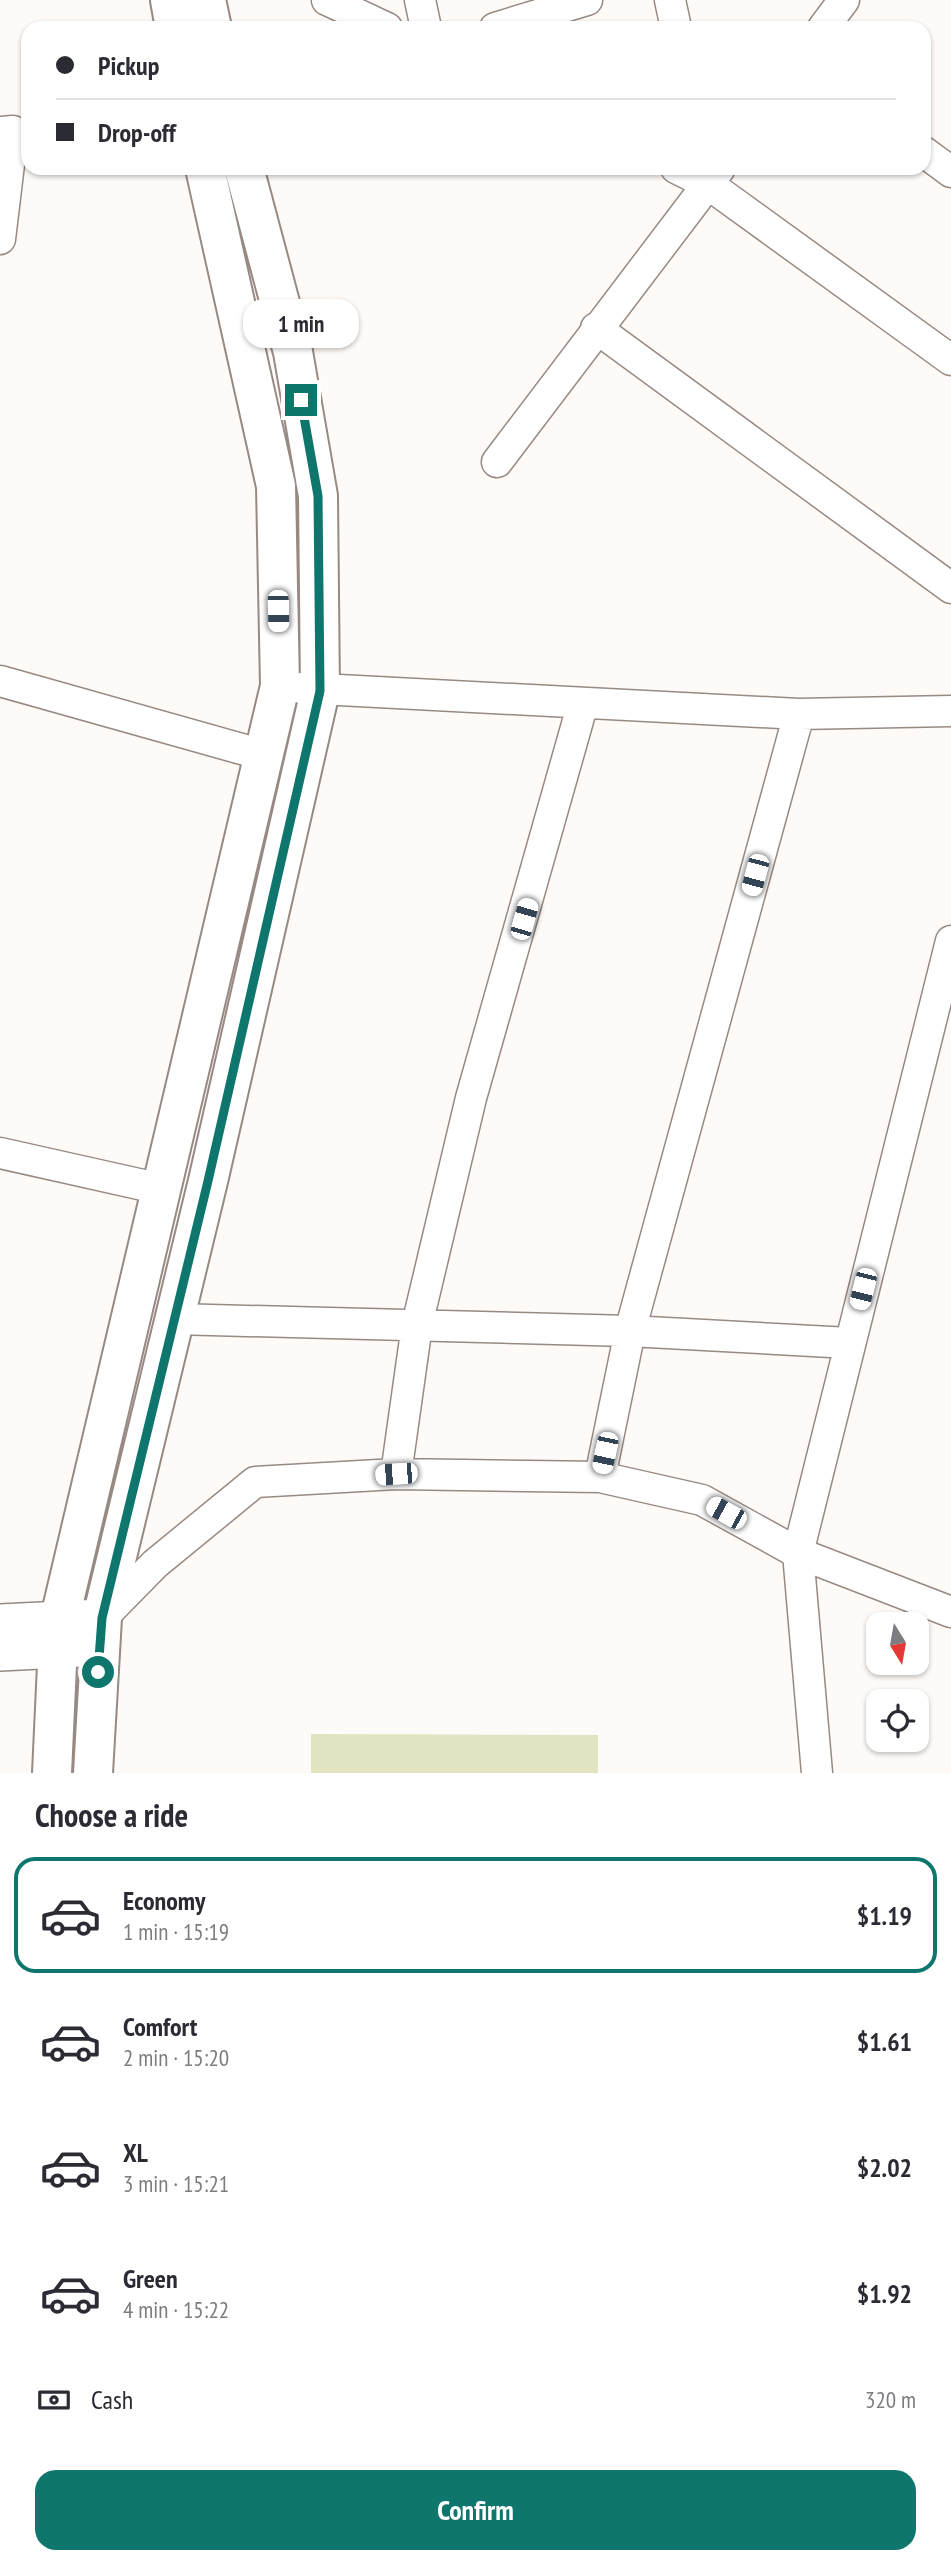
<!DOCTYPE html>
<meta charset="utf-8">
<style>
:root{--surface:#fff;--page:#f2f2f3;--text:#2b2b33;--muted:#7c7c81;--line:#e1e1e2;--accent:#0f766e}
body{margin:0;font-family:"PT Sans Narrow",sans-serif;background:var(--page);color:var(--text);height:100vh;display:flex;flex-direction:column;font-size:26px;white-space:nowrap}
*{box-sizing:border-box;margin:0}
p{font-size:23px;color:var(--muted)}
.icon{flex:none;width:38px;height:38px;fill:none;stroke:currentColor;stroke-width:2;stroke-linecap:round;stroke-linejoin:round}
.map{position:relative;height:1773px;overflow:hidden}
.details{display:flex;flex-direction:column;background:var(--surface);flex:1}
.details>*{flex:none}
.top-card{position:absolute;left:21px;top:21px;width:910px;height:154px;border-radius:21px;box-shadow:0 2px 5px #0004;display:grid;align-content:center;height:154px;padding:0 35px;background:var(--surface)}
.needle{width:46px;rotate:169deg}
.fabs{position:absolute;left:866px;top:1612px;display:grid;gap:14px}
.fabs a{display:grid;place-items:center;width:63px;height:63px;border-radius:14px;background:var(--surface);box-shadow:0 2px 5px #0004;font-size:35px}
.end{position:absolute;width:32px;height:32px;margin:-16px;border:9px solid #0f766e;background:#fff;box-shadow:0 0 0 4px #fff}
.from{border-radius:50%}
.bubble{position:absolute;height:49px;border-radius:21px;background:var(--surface);box-shadow:0 2px 5px #0004;font-size:23px;font-weight:600;line-height:49px;text-align:center}
.car{position:absolute;width:21px;height:42px;margin:-21px -10px;border-radius:9px;box-shadow:0 0 5px 2px #0007;background:linear-gradient(#fff 24%,#345 0 40%,#fff 0 76%,#345 0 86%,#fff 0)}
.top-card b{display:flex;align-items:center;gap:24px;height:66px;font-size:26px}
.top-card b+b{border-top:2px solid var(--line)}
.top-card i{width:18px;height:18px;background:var(--text)}
ul{padding:0;list-style:none}
li{display:flex;align-items:center;gap:21px;height:116px;margin:0 14px 10px;padding:0 21px;border:4px solid transparent;border-radius:21px}
li div{flex:1}
li b{display:block;font-size:26px}
li em{font-style:normal;font-weight:600}
li.selected{border-color:var(--accent)}
li>.icon{width:63px;height:63px;stroke-width:1.5}
h2{padding:0 35px;font-size:32px;line-height:84px}
.pay{display:flex;align-items:center;gap:18px;height:77px;padding:0 35px;font-size:26px}
.pay p{margin-inline-start:auto}
.button{display:flex;gap:14px;margin-top:auto;padding:14px 35px}
.button a{flex:1;height:80px;border-radius:21px;background:var(--accent);color:#fff;font-size:28px;font-weight:600;line-height:80px;text-align:center}
.map>svg:first-child{display:block}
</style>
<div class="map">
<svg width="951" height="1773" viewBox="0 0 951 1773">
<rect width="100%" height="100%" fill="#fdfaf8"/>
<path fill="#e2e4c1" d="M311 1734 598 1735V1773H311Z"/>
<g fill="none" stroke-linecap="round" stroke-linejoin="round">
<defs>
<path id="minor" d="M327 0 387 28
M420 0 426 28
M670 0 676 28
M495 28 587 0
M823 28 844 0
M0 132 13 131 0 239
M924 152 951 172
M676 168 708 184 951 360
M596 328 951 588
M497 462 720 168
M0 681 263 755
M301 688 799 714 951 711
M0 1153 161 1189
M175 1319 630 1331 849 1343
M396 1474 417 1325 471 1098 583 703
M600 1477 630 1331 799 714
M102 1618 155 1564 255 1482 396 1474 600 1477 702 1500 798 1553 951 1612
M817 1773 798 1553 951 941"/>
<path id="tertiary" d="M0 1623 102 1618
M0 1652 99 1647"/>
<path id="secondary" d="M170 0 175 28
M206 0 212 28
M52 1773 59 1622 280 686 276 486 205 168
M93 1773 102 1618 208 1181 320 691 318 496 293 352 244 168"/>
</defs>
<use href="#minor" stroke="#978a83" stroke-width="33"/>
<use href="#tertiary" stroke="#978a83" stroke-width="40"/>
<use href="#secondary" stroke="#978a83" stroke-width="42"/>
<use href="#minor" stroke="#fff" stroke-width="30"/>
<use href="#tertiary" stroke="#fff" stroke-width="37"/>
<use href="#secondary" stroke="#fff" stroke-width="38"/>
</g>
<g fill="none" stroke-linecap="round" stroke-linejoin="round">
<path stroke="#0f766e" stroke-width="9" d="M98 1672 102 1618 208 1181 320 691 318 496 301 400"/>
</g>
</svg>
<div class="fabs">
<a><svg class="needle" viewBox="-14 -14 28 28"><path d="M0-13l5 13h-10z" fill="#e53935"/><path d="M0 13l5-13h-10z" fill="#7c7c81"/></svg></a>
<a><svg class="icon" aria-label="locate" viewBox="0 0 24 24"><circle cx="12" cy="12" r="6"/><path d="M12 2v4M12 18v4M2 12h4M18 12h4"/></svg></a>
</div>
<i class="end from" style="left:98px;top:1672px"></i>
<i class="end" style="left:301px;top:400px"></i>
<div class="bubble" style="left:243px;top:299px;width:116px">1 min</div>
<i class="car" style="left:278px;top:611px;rotate:179deg"></i>
<i class="car" style="left:755px;top:875px;rotate:195deg"></i>
<i class="car" style="left:524px;top:919px;rotate:16deg"></i>
<i class="car" style="left:863px;top:1289px;rotate:194deg"></i>
<i class="car" style="left:605px;top:1453px;rotate:192deg"></i>
<i class="car" style="left:396px;top:1474px;rotate:266deg"></i>
<i class="car" style="left:726px;top:1513px;rotate:299deg"></i>
<div class="top-card">
<b><i class="from"></i>Pickup</b>
<b><i></i>Drop-off</b>
</div>
</div>
<section class="details">
<h2>Choose a ride</h2>
<ul>
<li class="selected"><svg class="icon" aria-label="car" viewBox="0 0 24 24"><path d="M5 17H2v-5l4-1 3-4h7l3 4 3 1v5h-3M9 17h6M6 11h13"/><circle cx="7" cy="17" r="2"/><circle cx="17" cy="17" r="2"/></svg><div><b>Economy</b><p>1 min · 15:19</p></div><em>$1.19</em></li>
<li><svg class="icon" aria-label="car" viewBox="0 0 24 24"><path d="M5 17H2v-5l4-1 3-4h7l3 4 3 1v5h-3M9 17h6M6 11h13"/><circle cx="7" cy="17" r="2"/><circle cx="17" cy="17" r="2"/></svg><div><b>Comfort</b><p>2 min · 15:20</p></div><em>$1.61</em></li>
<li><svg class="icon" aria-label="car" viewBox="0 0 24 24"><path d="M5 17H2v-5l4-1 3-4h7l3 4 3 1v5h-3M9 17h6M6 11h13"/><circle cx="7" cy="17" r="2"/><circle cx="17" cy="17" r="2"/></svg><div><b>XL</b><p>3 min · 15:21</p></div><em>$2.02</em></li>
<li><svg class="icon" aria-label="car" viewBox="0 0 24 24"><path d="M5 17H2v-5l4-1 3-4h7l3 4 3 1v5h-3M9 17h6M6 11h13"/><circle cx="7" cy="17" r="2"/><circle cx="17" cy="17" r="2"/></svg><div><b>Green</b><p>4 min · 15:22</p></div><em>$1.92</em></li>
</ul>
<div class="pay"><svg class="icon" aria-label="cash" viewBox="0 0 24 24"><path d="M3 7h18v10H3z"/><circle cx="12" cy="12" r="2"/></svg>Cash<p>320 m</p></div>
<div class="button"><a>Confirm</a></div>
</section>
